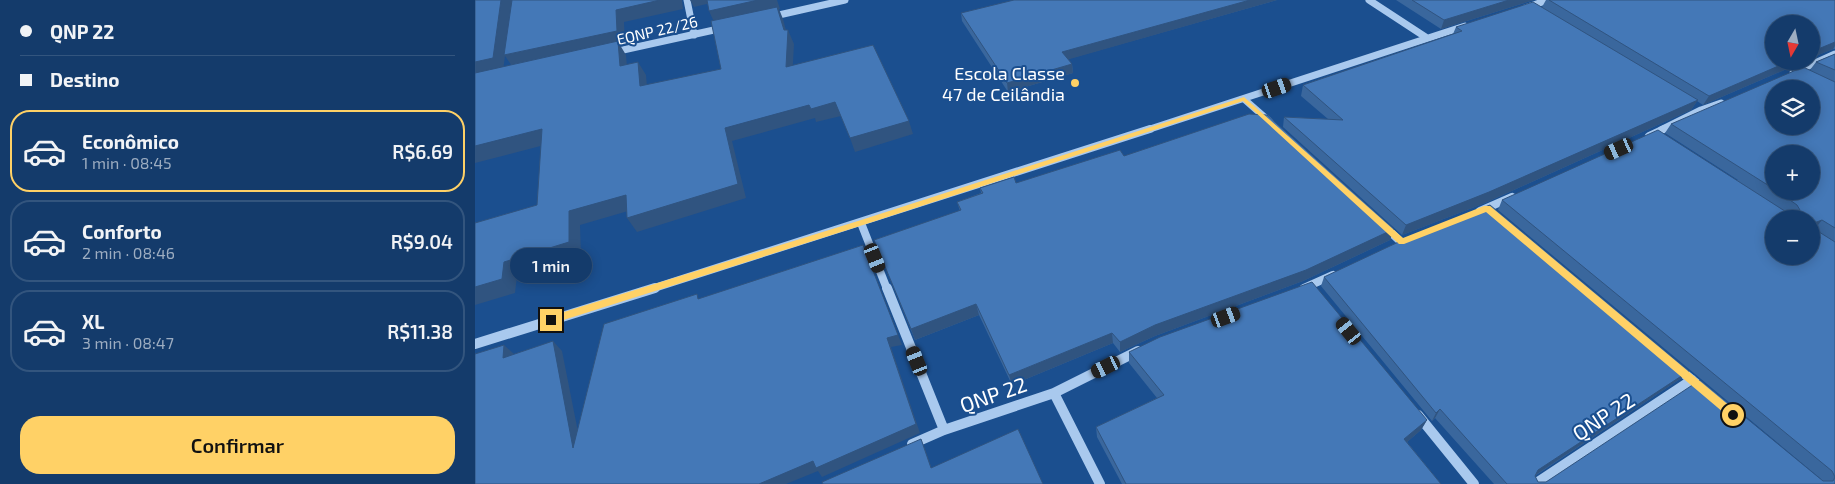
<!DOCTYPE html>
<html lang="pt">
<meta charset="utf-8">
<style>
:root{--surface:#143b6b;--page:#214673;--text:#f1f3f6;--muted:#9dadc1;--line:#33557e;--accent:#ffd166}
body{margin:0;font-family:"Exo 2",sans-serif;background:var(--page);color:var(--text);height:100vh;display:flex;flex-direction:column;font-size:19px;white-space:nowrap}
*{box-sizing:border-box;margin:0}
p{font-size:16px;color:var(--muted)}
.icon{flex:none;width:28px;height:28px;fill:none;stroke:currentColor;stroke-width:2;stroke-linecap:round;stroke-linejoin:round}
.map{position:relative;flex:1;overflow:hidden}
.details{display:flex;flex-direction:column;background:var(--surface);width:475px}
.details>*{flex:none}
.guide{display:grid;align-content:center;height:110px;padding:0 20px;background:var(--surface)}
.needle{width:32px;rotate:189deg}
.tools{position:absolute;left:1290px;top:15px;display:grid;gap:10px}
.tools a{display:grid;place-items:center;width:55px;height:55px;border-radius:50%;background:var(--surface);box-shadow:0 2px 12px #0003,0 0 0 1px var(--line);font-size:25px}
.end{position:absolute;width:22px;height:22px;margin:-11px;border:6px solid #ffd166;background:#111;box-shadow:0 0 0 2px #111}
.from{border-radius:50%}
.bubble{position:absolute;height:35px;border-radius:18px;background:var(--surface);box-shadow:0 2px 12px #0003,0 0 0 1px var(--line);font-size:16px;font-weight:600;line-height:35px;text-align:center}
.car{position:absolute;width:15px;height:30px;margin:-15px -8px;border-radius:6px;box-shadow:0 0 4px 1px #0007;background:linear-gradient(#222 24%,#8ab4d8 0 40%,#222 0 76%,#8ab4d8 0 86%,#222 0)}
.guide b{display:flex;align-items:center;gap:18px;height:48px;font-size:19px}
.guide b+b{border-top:1px solid var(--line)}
.guide i{width:12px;height:12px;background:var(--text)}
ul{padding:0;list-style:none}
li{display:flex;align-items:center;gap:15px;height:82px;margin:0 10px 8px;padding:0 10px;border:2px solid var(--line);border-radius:20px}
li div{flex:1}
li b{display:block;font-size:19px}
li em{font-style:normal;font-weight:600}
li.on{border-color:var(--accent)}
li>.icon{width:45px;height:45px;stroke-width:1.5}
.action{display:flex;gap:10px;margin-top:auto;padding:10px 20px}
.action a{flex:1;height:58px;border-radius:20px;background:var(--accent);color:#111;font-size:20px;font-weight:600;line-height:58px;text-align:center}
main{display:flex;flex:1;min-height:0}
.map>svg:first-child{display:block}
</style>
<main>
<section class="details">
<div class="guide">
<b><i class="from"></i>QNP 22</b>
<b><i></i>Destino</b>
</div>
<ul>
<li class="on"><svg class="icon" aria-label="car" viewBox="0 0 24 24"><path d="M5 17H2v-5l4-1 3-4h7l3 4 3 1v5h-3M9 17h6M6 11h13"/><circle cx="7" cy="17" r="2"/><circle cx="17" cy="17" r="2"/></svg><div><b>Econômico</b><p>1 min · 08:45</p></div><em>R$6.69</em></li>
<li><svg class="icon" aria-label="car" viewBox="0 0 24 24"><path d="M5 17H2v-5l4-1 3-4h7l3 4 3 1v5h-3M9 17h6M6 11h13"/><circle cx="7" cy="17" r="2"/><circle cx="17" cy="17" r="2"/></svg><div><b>Conforto</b><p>2 min · 08:46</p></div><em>R$9.04</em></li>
<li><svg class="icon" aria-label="car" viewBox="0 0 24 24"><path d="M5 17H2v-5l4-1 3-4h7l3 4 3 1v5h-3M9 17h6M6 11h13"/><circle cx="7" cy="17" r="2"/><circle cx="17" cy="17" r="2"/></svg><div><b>XL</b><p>3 min · 08:47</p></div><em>R$11.38</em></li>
</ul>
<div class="action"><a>Confirmar</a></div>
</section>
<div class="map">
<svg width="1360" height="484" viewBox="0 0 1360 484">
<rect width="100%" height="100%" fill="#1b4f8f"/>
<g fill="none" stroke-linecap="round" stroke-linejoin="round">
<path stroke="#a9c9ee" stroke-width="7" d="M212 0 219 35
M894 0 952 38
M1050 8 1073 0
M295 17 370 0
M139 52 248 28
M1318 73 1360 54
M769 99 795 122
M672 130 990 26
M1186 130 1226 110 1246 103"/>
<path stroke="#a9c9ee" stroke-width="8" d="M1174 136 1189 129
M1005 211 1037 197
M386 223 412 289
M910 227 926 242
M829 288 858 275
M176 289 675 129"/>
<path stroke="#a9c9ee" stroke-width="10" d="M412 288 469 430
M0 344 180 288
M1201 367 1229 390
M579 393 625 484
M943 415 999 484
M437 444 469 430 579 393 663 351
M1060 484 1217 380"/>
</g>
<path fill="#3a679d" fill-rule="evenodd" d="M802 0 593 59 597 64 598 73 533 92 487 21 486 13Z
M921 0H1059L966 29Z
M1071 0H1360V49H1358L1336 58V24L1299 61H1330L1228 105 1222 101 1216 110 1010 203 927 235 808 127 809 117 853 119 826 96 828 85 978 34 981 27 1067 7Z
M1360 54V484H1019L960 418 957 421 846 286 849 277 1214 371 1205 379 1060 476 1063 482 1346 479 1023 210 1027 200 1263 180 1190 133 1196 124 1335 70 1341 62ZM1299 154 1336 191H1299Z
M649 156 919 229 915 240 828 281 680 336 645 352 638 343 537 385 504 315 440 340 399 240 485 211 482 202 506 193 505 188 541 183Z
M654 352 952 420 946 430 932 442 966 484H647L622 437 621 427 682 398 654 363Z"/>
<path fill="#305480" d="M26 0H207L208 9 149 22 150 44 145 45 151 55 153 79 39 69 30 56 28 71 0 78V62Z
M215 0H235L236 3 219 7Z
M283 0H302L305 9H304L308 19 313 38V30L319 44 317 81 240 24 234 11Z
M775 0H802L588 61 587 52Z
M1034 0H1059L966 29 969 20Z
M1360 42V46L1358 49 1336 58V52Z
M1315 61H1330L1228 105 1234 96Z
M163 62 171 75 173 99 165 86Z
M597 64 598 73 533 92 532 83Z
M1223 100 1216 110 1010 203 927 235 931 225Z
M360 102 366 116 341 122 340 118 257 141 271 198 162 232 152 218 250 128 334 105Z
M434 121 438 134 380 152 375 138Z
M67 129 77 143 0 163V146Z
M151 195 160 209 105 225 106 256 42 276 40 293 0 305V287L29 262 94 211Z
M1347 220 1339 230V223Z
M919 229 915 240 828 281 680 336 645 352V342L680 325Z
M388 245 427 345 416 347 445 433 347 477 343 471 311 484H284L412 338Z
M501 304 504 315 440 340 436 329Z
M637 333 638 343 537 385 534 375Z
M78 341 87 351 108 457 98 448Z
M29 345 39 354 28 358Z
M1214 371 1205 379 1056 478 1063 470Z
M965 409 960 418 957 421 961 413Z
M952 420 946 430 924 449 929 439Z
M446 439 449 446 459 475 456 468Z"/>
<path fill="#4478b7" stroke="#305480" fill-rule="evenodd" d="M0 0H26L18 58 0 62Z
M37 0H185L141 10 142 31 29 55Z
M232 0H283L234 11Z
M539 0H775L587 52 597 64 532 83 486 13Z
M937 0H1034L969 20Z
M1074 0H1360V42L1336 52V24H1299V61H1315L1234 96Z
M1058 2 1223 100 1014 192 931 225 809 117 868 120 828 85 987 31 981 27Z
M302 7 309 30H313L311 67 398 45 434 121 375 138 360 102 336 109 334 105 250 128 263 184 152 218 151 195 94 211V242L29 262 27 279 0 287V223L62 205 67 129 0 146V73L143 41 145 66 163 62 165 86 246 69 236 21Z
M1360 54V70L1341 62Z
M1328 67 1360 82V228L1347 220 1339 223 1341 230 1360 242V484H1032L965 409 961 413 849 277 932 238 1015 205 1214 371 1063 470 1060 476 1063 482H1071L1225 380 1348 481H1358L1360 477 1357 471 1027 200 1183 130 1316 215H1322L1325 210 1322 205 1302 191H1336V154H1299V189L1196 124ZM1299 89H1336V126H1299ZM1299 219H1336V256H1299Z
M774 114 792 115 919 229 831 270 680 325 645 342 637 333 534 375 501 304 436 329 399 240 486 210 482 202 508 193 505 188 539 177 541 183 645 150 649 156Z
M388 245 423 335 412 338 441 424 341 468 338 461 284 484H0V354L29 345 28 358 78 341 98 448 129 324 222 294 223 299Z
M837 282 952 420 929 439 966 484H651L621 427 689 395 654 352 685 337Z
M543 429 568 484H348L347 482 446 439 456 468Z"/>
<path fill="#ffd166" d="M769 97 928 238 1009 206H1015L1262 412V418H1255L1011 212 929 244H924L768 101 388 225 76 324 71 320 76 316 383 221Z"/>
<circle fill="#ffd166" stroke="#1b4f8f" stroke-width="2" cx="600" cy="83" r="5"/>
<g text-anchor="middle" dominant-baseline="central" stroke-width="4" stroke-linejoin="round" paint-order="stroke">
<g font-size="15" fill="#fff" stroke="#1b4f8f">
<text transform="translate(182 30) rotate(-13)">EQNP 22/26</text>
</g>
<g font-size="18" fill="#fff" stroke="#1b4f8f" text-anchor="end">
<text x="590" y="73">Escola Classe<tspan x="590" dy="21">47 de Ceilândia</tspan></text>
</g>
<g font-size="21" fill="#fff" stroke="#1b4f8f">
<text transform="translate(518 394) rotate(-19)">QNP 22</text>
<text transform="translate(1128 416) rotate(-33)">QNP 22</text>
</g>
</g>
</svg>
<div class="tools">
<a><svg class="needle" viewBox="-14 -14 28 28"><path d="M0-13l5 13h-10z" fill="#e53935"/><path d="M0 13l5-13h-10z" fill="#9dadc1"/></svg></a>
<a><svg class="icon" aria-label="layers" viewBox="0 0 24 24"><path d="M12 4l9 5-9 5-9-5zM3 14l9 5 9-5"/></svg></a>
<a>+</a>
<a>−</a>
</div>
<i class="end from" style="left:1258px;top:415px"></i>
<i class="end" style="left:76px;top:320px"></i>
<div class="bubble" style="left:35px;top:248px;width:82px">1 min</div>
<i class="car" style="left:802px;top:88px;rotate:71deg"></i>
<i class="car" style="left:1144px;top:149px;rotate:246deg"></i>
<i class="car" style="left:400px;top:258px;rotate:158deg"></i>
<i class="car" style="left:751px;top:317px;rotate:70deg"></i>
<i class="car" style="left:874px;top:331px;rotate:321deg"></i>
<i class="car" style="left:442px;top:361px;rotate:338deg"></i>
<i class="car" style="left:631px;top:367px;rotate:244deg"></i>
</div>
</main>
